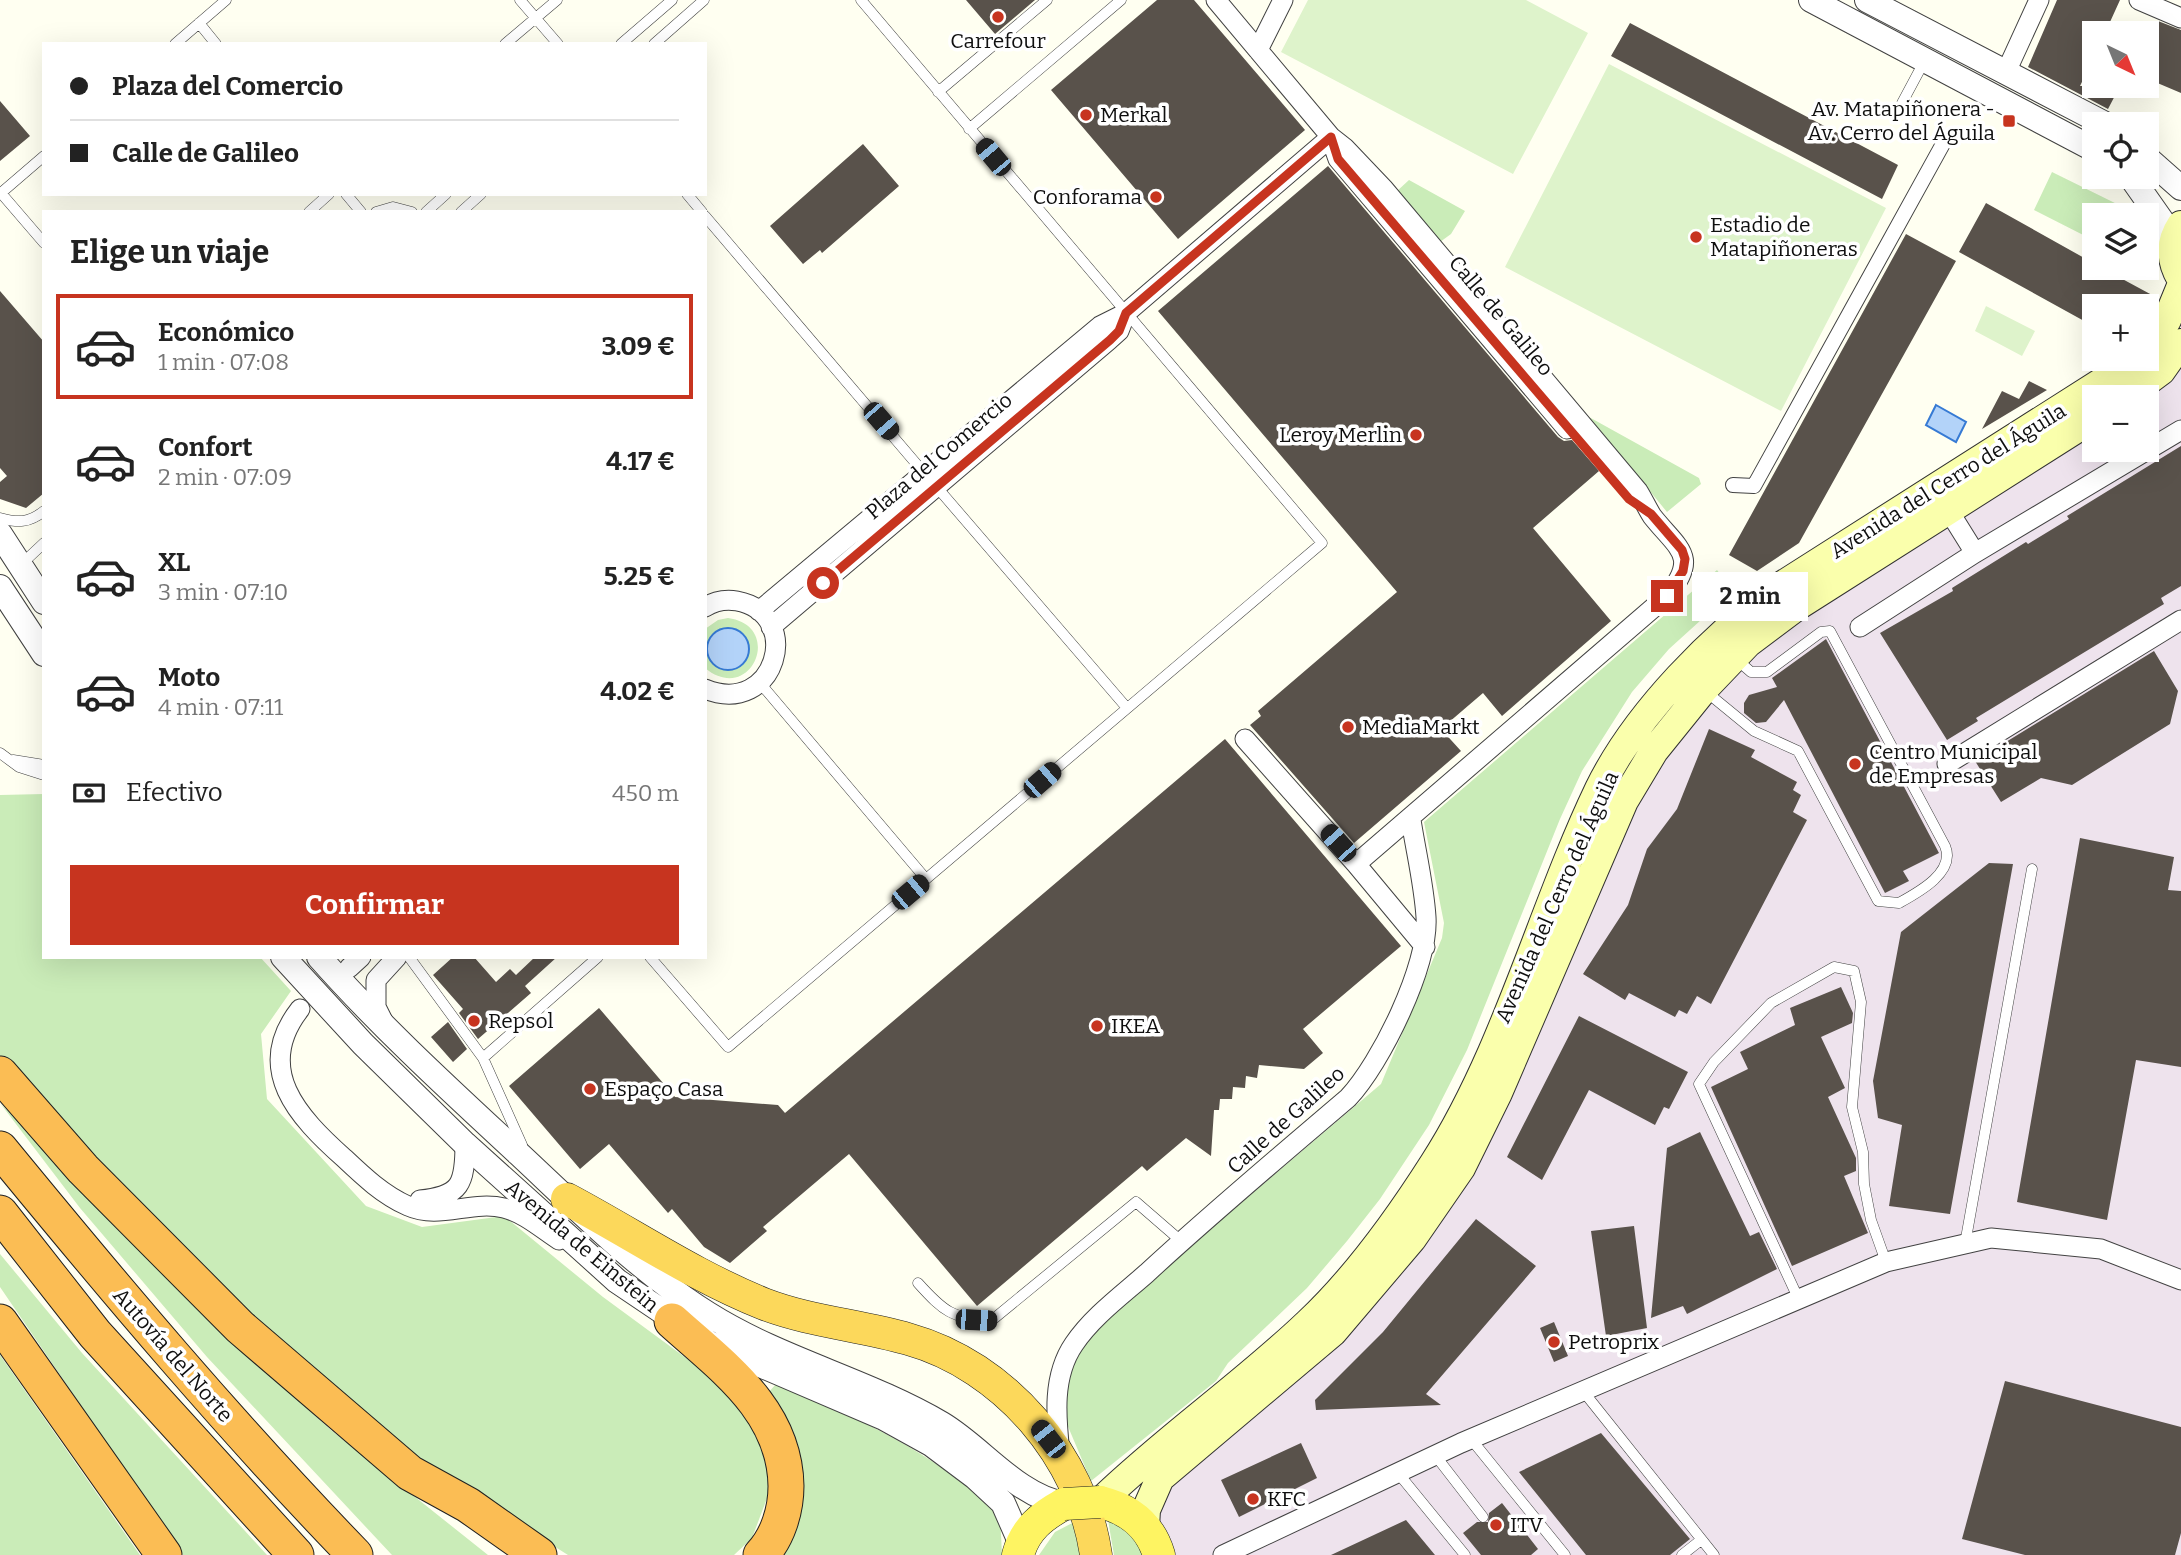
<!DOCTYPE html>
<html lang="es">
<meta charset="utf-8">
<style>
:root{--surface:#fff;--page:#f6f6f6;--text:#222;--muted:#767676;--line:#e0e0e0;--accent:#c7341f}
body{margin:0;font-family:Bitter,serif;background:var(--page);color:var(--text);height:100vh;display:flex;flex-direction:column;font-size:26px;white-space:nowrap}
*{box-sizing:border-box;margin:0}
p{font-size:23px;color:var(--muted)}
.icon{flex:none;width:38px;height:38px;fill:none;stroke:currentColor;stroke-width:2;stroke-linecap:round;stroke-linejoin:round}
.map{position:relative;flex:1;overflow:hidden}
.side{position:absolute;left:42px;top:210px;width:665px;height:749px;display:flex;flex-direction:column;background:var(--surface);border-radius:0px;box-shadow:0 7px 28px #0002}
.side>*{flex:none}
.top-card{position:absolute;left:42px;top:42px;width:665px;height:154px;border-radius:0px;box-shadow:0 7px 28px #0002;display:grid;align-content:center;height:154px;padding:0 28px;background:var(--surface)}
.needle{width:46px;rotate:137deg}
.fabs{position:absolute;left:2082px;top:21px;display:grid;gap:14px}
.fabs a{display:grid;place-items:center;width:77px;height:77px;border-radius:0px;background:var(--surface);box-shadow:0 7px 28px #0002;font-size:35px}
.end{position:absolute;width:32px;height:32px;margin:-16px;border:9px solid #c7341f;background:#fff;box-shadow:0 0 0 4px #fff}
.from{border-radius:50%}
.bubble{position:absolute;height:49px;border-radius:0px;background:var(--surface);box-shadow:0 7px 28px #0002;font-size:23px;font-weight:700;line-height:49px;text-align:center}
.car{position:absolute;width:21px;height:42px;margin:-21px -10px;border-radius:9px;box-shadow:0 0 5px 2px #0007;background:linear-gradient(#222 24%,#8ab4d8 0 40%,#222 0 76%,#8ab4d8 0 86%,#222 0)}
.top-card b{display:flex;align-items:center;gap:24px;height:66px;font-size:26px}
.top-card b+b{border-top:2px solid var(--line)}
.top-card i{width:18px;height:18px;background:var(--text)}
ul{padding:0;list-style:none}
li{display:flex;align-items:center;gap:21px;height:105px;margin:0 14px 10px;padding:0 14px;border:4px solid transparent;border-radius:0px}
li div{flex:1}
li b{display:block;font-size:26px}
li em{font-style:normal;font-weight:700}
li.selected{border-color:var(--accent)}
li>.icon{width:63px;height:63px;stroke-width:1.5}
h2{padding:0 28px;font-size:32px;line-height:84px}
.pay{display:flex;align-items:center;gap:18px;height:77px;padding:0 28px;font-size:26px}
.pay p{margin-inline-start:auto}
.action{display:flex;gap:14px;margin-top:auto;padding:14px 28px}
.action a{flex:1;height:80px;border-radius:0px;background:var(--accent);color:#fff;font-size:28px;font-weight:700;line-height:80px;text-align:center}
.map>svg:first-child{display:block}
</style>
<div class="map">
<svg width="2181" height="1555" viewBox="0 0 2181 1555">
<rect width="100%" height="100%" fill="#fffff1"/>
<path fill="#eee3ed" d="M2181 343V1555H1159L1153 1537 1160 1478 1333 1332 1624 801 1748 643 2095 417V450H2147V397Z"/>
<path fill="#caecb8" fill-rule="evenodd" d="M2052 172 2123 207 2130 215H2095V241L2034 210Z
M1409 180 1465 211 1451 234 1440 242 1396 192Z
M1589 417 1699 478 1701 484 1667 512Z
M1717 570 1733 591 1669 649 1632 692 1582 771 1560 819 1467 1050 1429 1125 1380 1199 1347 1241 1307 1288 1228 1363 1216 1381 1091 1481 1064 1417 1070 1373 1080 1347 1101 1322 1381 1084 1442 938 1444 923 1424 822Z
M728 618C785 626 751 706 705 668V629L718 620ZM734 629 748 644 743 662 732 669 718 667Z
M44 794V957H260L291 991 261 1034 267 1099 366 1206 422 1227 504 1216 603 1297 720 1383 759 1429 772 1485 752 1538 734 1555H568L402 1450 204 1273 0 1060V795Z
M0 1103 231 1340 331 1430 488 1555H392L207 1357 80 1208Z
M0 1254 82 1353 267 1555H183L0 1287Z
M0 1355 140 1555H0Z
M776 1384C857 1416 935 1454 1000 1513L1002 1555H779L799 1456 786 1418 768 1393Z
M1078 1520 1085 1555H1039L1055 1532Z
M1108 1520 1129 1529 1148 1555H1114Z"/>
<path fill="#def3cb" d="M1308 0H1526L1588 33 1513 174 1281 52Z
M1609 64 1886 208 1781 411 1505 267Z
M1986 306 2035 331 2022 356 1975 331Z"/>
<path fill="#b3d3f9" stroke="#367ad4" stroke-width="2" d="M1936 405 1966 422 1956 442 1926 425Z
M707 649a21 21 0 1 1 42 0a21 21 0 1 1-42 0Z"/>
<path fill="#59524b" d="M966 0H1035L995 34Z
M1157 0H1194L1305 130 1178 239 1051 90Z
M2057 0H2120L2105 33H2095V55L2080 86H2120L2108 109 2028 67Z
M2158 21 2181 30V93L2148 79Z
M1630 23 1898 165 1882 199 1611 56Z
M0 101 30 136 0 161Z
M863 144 899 186 822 253 820 250 803 264 770 226Z
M1328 166 1558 437 1564 441 1572 440 1599 471 1533 528 1611 621 1502 716 1483 693 1441 729 1461 751 1354 843 1250 725 1261 716 1258 711 1397 592 1158 311Z
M1986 203 2095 264V268H2102L2152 295 2145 306H2095V327L1959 252Z
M1906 234 1956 261 1799 543 1757 571 1729 555Z
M0 291 44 342V493L26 508 0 499V482L7 476 0 468Z
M2029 381 2047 390 1982 429 2002 391 2019 399Z
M2181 446V586L2161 598 2164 604 1976 718 1978 721 1947 740 1880 633 1953 591 1952 588 2026 542 2028 544 2069 519 2067 516Z
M1826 639 1939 853 1903 871 1909 881 1885 893 1784 700 1766 722 1756 723 1744 713V703L1749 695 1777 687 1772 678Z
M2154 651 2178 691 2170 724 2072 785 2041 778 2001 802 1975 761Z
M1709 729 1755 750 1751 757 1797 782 1793 790 1801 795 1793 812 1807 820 1711 1004 1697 996 1687 1014 1679 1010 1675 1017 1629 993 1625 1000 1583 974 1628 905 1647 849 1677 809Z
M1225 739 1401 946 1303 1029 1323 1053 1304 1069 1259 1065 1257 1078 1246 1076 1245 1088 1233 1087 1232 1099H1220L1219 1110H1214L1211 1156 1186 1138 1147 1171 1142 1166 977 1306 849 1154 763 1227 767 1231 730 1263 704 1247 672 1209 668 1213 609 1144 580 1169 509 1086 599 1008 675 1097 778 1105 785 1113Z
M2080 838 2174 857 2168 890 2181 891V1067L2136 1060 2107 1220 2017 1202Z
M1989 863 2013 864 1950 1214 1889 1206 1902 1125 1878 1118 1873 1081 1901 932Z
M453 957H474L496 982 510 969 516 975 535 957H557L525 986 531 993 478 1039 459 1013 463 1009 433 975Z
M1841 987 1853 1013 1852 1023 1821 1037 1845 1088 1828 1097 1856 1158V1171L1844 1176 1868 1233 1792 1266 1711 1087 1748 1069 1740 1052 1795 1025 1790 1008Z
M1579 1016 1688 1072 1669 1109 1664 1107 1655 1125 1589 1090 1542 1180 1507 1157Z
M448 1022 467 1049 453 1062 431 1037Z
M1700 1132 1750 1236 1759 1232 1777 1269 1687 1314 1683 1306 1651 1318 1667 1148Z
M1476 1219 1536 1266 1426 1394 1441 1405 1316 1410 1315 1400 1383 1332Z
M1634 1226 1647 1328 1606 1336 1591 1231Z
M1554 1322 1568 1356 1554 1362 1540 1328Z
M2005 1381 2181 1427V1533L2175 1555H2025L1962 1539Z
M1601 1433 1690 1539 1670 1555H1586L1519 1472Z
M1301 1443 1317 1478 1239 1517 1221 1480Z
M1502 1503 1538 1549 1531 1555H1481L1463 1533 1477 1522H1488L1489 1513Z
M1406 1520 1435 1555H1331Z"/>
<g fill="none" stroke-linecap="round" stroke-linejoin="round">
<defs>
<path id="service" d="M520 0 558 44
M199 23 216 44
M175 44 226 0
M505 44 557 0
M621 44 672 0
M654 44 704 0
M938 92 1047 0
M1902 103 1925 60
M969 129 1121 0
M44 156 1 193 44 243
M346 194 361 212
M687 194 702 212
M309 212 329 194
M376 212 393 207 412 212
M426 212 446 194
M461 212 481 194
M705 216 925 474
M935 485 1127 708
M0 518C18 523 29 523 44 511
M28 558 44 543
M760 683 926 879
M1704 690 1754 731 1798 751 1878 901 1899 903C1919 892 1956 872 1945 846L1830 631 1821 632 1767 672H1751L1735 658
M0 753 19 767 44 775
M13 760 44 765
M409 957 483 1058
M650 957 728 1047 1322 543 861 0
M522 1145 483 1058 598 957
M1965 1244 2032 869
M918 1283C944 1312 952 1318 991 1321L1136 1202 1181 1241
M1799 1300 1699 1084 1714 1062 1771 1003 1834 967 1854 971 1861 1002 1852 1107 1863 1152 1864 1184 1871 1220 1886 1262
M1583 1391 1714 1555
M1471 1439 1565 1555
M1435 1455 1483 1517
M1398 1473 1465 1555
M1682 1555 1701 1540"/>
<path id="pedestrian" d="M1733 485 1754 486 1944 142"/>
<path id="minor" d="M1216 0 1331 137 1345 148 1384 189 1638 491C1643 499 1647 508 1652 516 1678 549 1700 556 1667 596L1356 864
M2139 0 2181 18
M1258 50 1283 0
M2006 72 2039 0
M1332 142 1338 159 1567 429
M1947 508 1975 553
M705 607C715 601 726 599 737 601 805 614 776 718 705 689
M759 611 1100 326 1126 313 1331 137
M771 627 1109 340 1119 331 1126 313
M1860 627 1975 553 2181 430
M1245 739 1356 864 1425 947
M1947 764 2181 620
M349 968 361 957
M300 1009C253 1069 298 1117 344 1158 363 1176 383 1195 408 1206 439 1220 472 1200 504 1208 524 1213 542 1229 559 1240
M383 1021 376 1007V980L397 957
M420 1200C461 1196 465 1184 465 1144
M1060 1453C1056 1417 1052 1376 1074 1344 1092 1317 1122 1295 1147 1273 1212 1213 1280 1156 1348 1098 1381 1063 1429 965 1426 917 1424 885 1416 852 1411 820
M1223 1555 1461 1443 1886 1262 1991 1238 2101 1249 2181 1280"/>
<path id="tertiary" d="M1811 0 2095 150
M1867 0 2105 124
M2147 158 2181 188
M2131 177 2164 224 2172 249
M0 534 44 602
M0 587 44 654
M283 957 363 1044 465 1144 617 1281 709 1343 884 1418 931 1444 975 1477 1003 1503 1021 1544
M319 957C381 1027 450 1090 519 1154 579 1210 638 1270 708 1314 781 1360 867 1380 942 1424 982 1448 1017 1496 1064 1504"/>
<path id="secondary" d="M2181 225C2169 243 2170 260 2181 279
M2147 348 2167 320 2181 286
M2126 397 2161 371 2181 343
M1100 1502C1166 1438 1242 1386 1308 1323 1356 1278 1399 1218 1434 1163 1506 1051 1542 908 1599 789 1636 713 1714 635 1781 586L2138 359
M1145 1527 1146 1510 1160 1478 1333 1332 1412 1239 1461 1168 1498 1093 1624 801 1654 751 1704 689 1748 643 1796 607 2095 417"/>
<path id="primary" d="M1100 1502C1129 1509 1150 1525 1159 1555
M1018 1555C1025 1529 1042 1516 1064 1504"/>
<path id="trunk" d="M567 1199C633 1234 694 1276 764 1304 811 1322 860 1325 908 1339 1005 1366 1082 1457 1096 1555"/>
<path id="motorway" d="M0 1074 83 1169 240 1327 410 1473 468 1505 539 1555
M0 1149C114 1288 230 1426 355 1555
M0 1213 95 1334 296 1555
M672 1321C723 1367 785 1410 786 1486 786 1510 778 1537 761 1555
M0 1322 164 1555"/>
</defs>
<use href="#service" stroke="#424242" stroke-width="11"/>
<use href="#pedestrian" stroke="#424242" stroke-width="16"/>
<use href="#minor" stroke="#424242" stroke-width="21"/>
<use href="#tertiary" stroke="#424242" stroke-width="26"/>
<use href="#secondary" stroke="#313131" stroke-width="30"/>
<use href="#primary" stroke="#202020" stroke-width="33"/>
<use href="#trunk" stroke="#202020" stroke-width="33"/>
<use href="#motorway" stroke="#202020" stroke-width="37"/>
<use href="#service" stroke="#fff" stroke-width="10"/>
<use href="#pedestrian" stroke="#fff" stroke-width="14"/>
<use href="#minor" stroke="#fff" stroke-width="19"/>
<use href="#tertiary" stroke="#fff" stroke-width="24"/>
<use href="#secondary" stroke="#faffac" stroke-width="28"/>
<use href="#primary" stroke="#fef462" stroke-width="32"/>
<use href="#trunk" stroke="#fcd85b" stroke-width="32"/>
<use href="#motorway" stroke="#fbbd54" stroke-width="35"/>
<defs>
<path id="primary-bridge" d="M1064 1504 1100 1502"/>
</defs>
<use href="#primary-bridge" stroke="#202020" stroke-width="33" stroke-linecap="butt"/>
<use href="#primary-bridge" stroke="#fef462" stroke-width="32"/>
</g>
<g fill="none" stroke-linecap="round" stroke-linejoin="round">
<path stroke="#c7341f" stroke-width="9" d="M823 583 1110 340 1119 331 1126 313 1331 137 1338 159 1629 499 1651 514 1682 550 1685 559 1683 571 1667 596"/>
</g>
<g fill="#c7341f" stroke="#fff" stroke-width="2.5">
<circle cx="998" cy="17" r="7"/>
<circle cx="1086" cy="115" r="7"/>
<rect x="2002" y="114" width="14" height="14" rx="3.5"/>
<circle cx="1156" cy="197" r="7"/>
<circle cx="1696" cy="237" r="7"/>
<circle cx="1416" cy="435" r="7"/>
<circle cx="1348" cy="727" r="7"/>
<circle cx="1855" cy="764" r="7"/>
<circle cx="474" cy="1021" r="7"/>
<circle cx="1097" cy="1026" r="7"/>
<circle cx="590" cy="1089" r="7"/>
<circle cx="1554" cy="1342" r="7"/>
<circle cx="1253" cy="1499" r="7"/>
<circle cx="1496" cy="1525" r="7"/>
</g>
<g text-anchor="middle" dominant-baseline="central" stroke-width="7" stroke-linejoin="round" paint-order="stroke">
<g font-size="21" fill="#0f0f0f" stroke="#fff" text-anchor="start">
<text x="998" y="41" text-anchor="middle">Carrefour</text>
<text x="1995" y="109" text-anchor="end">Av. Matapiñonera -<tspan x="1995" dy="24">Av. Cerro del Águila</tspan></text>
<text x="1100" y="115">Merkal</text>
<text x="1142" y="197" text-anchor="end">Conforama</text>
<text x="1710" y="225">Estadio de<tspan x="1710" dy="24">Matapiñoneras</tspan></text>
<text x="1402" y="435" text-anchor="end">Leroy Merlin</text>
<text x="1362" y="727">MediaMarkt</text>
<text x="1869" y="752">Centro Municipal<tspan x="1869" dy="24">de Empresas</tspan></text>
<text x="488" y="1021">Repsol</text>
<text x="1111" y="1026">IKEA</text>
<text x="604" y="1089">Espaço Casa</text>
<text x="1568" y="1342">Petroprix</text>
<text x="1267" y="1499">KFC</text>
<text x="1510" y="1525">ITV</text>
</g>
<g font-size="21" fill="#0f0f0f" stroke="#fff">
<text transform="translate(1501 316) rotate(50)">Calle de Galileo</text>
<text transform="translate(939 456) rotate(-40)">Plaza del Comercio</text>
<text transform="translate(1948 481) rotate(-32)">Avenida del Cerro del Águila</text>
<text transform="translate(1557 897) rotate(-66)">Avenida del Cerro del Águila</text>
<text transform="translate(1286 1120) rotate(-42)">Calle de Galileo</text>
<text transform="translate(582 1246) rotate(40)">Avenida de Einstein</text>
<text transform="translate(173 1355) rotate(49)">Autovía del Norte</text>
</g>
</g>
</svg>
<div class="fabs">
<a><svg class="needle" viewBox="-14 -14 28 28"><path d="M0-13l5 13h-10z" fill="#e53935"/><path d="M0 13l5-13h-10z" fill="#767676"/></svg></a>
<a><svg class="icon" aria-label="locate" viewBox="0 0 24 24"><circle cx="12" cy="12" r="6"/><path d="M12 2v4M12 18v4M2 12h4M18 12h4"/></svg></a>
<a><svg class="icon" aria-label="layers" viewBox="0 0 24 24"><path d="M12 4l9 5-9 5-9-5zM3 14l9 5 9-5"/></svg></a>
<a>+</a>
<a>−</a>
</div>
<i class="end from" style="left:823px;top:583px"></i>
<i class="end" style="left:1667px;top:596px"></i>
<div class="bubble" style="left:1692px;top:572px;width:116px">2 min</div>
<i class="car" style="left:993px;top:157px;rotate:320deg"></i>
<i class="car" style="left:881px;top:421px;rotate:139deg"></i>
<i class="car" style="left:1042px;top:780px;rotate:49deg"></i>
<i class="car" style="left:1338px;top:843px;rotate:318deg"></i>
<i class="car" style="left:910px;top:892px;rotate:50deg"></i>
<i class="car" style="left:976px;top:1320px;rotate:93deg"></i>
<i class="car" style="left:1048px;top:1439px;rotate:322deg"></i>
<div class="top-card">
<b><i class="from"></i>Plaza del Comercio</b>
<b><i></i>Calle de Galileo</b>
</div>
<section class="side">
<h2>Elige un viaje</h2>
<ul>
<li class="selected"><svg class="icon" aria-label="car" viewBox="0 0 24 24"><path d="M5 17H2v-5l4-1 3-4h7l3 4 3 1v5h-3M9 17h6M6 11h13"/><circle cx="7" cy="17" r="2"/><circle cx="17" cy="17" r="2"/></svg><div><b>Económico</b><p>1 min · 07:08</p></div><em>3.09 €</em></li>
<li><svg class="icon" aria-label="car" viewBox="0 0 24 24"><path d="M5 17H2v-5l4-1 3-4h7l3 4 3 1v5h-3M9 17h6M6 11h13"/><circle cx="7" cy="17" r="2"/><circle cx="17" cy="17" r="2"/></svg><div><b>Confort</b><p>2 min · 07:09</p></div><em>4.17 €</em></li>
<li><svg class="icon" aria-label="car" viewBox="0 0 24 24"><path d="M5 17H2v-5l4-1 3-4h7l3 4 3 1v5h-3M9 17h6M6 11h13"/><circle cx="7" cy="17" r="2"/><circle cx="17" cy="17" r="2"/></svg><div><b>XL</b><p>3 min · 07:10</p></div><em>5.25 €</em></li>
<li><svg class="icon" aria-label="car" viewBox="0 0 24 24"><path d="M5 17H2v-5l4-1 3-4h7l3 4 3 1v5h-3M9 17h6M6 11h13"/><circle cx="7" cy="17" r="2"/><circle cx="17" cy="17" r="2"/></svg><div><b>Moto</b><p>4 min · 07:11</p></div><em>4.02 €</em></li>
</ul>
<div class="pay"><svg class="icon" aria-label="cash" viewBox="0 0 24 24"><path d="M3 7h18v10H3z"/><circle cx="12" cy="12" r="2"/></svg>Efectivo<p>450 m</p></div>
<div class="action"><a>Confirmar</a></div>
</section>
</div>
